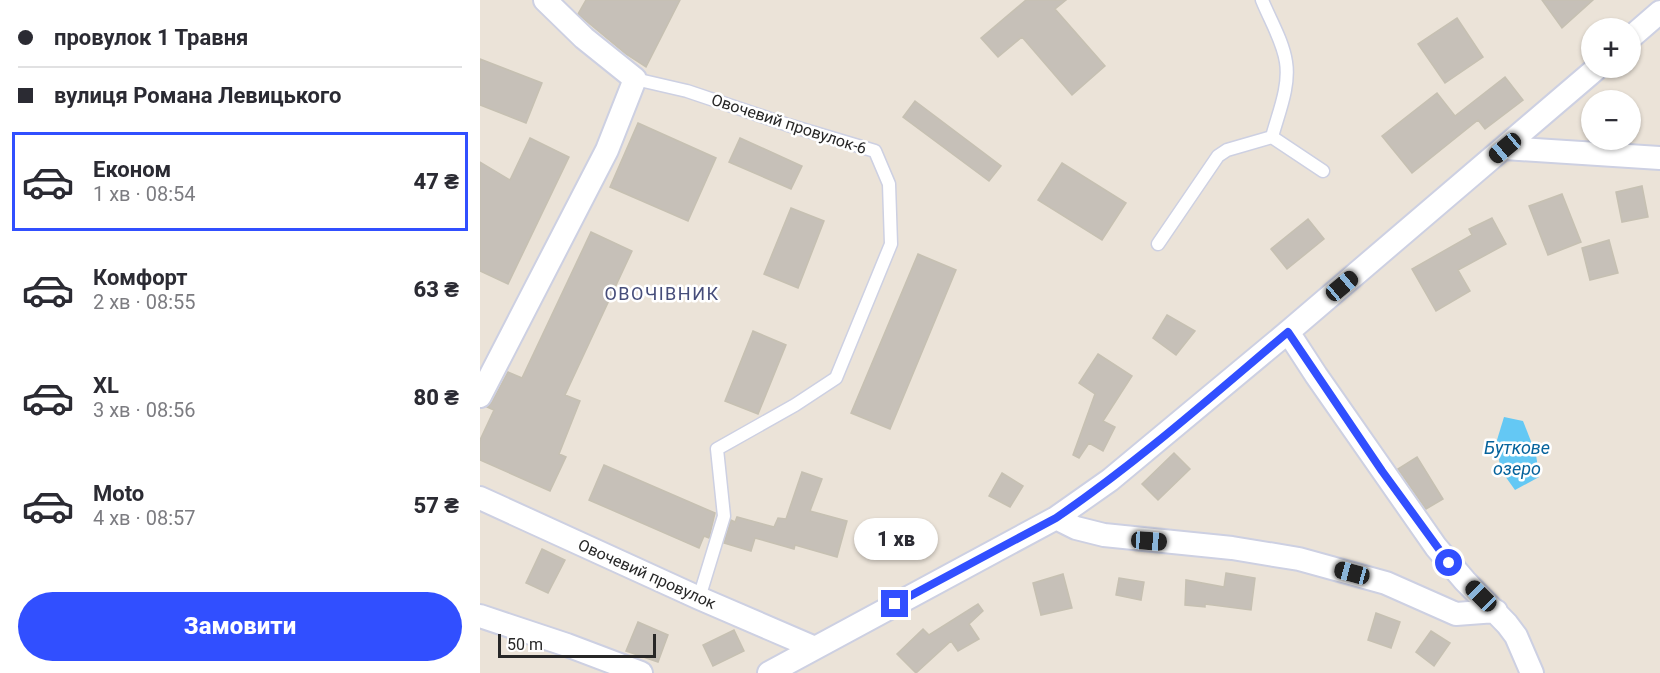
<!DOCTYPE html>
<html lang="uk">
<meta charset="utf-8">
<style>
:root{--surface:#fff;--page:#f2f2f3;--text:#2b2b33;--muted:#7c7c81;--line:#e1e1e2;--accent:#314fff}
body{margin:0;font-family:Roboto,sans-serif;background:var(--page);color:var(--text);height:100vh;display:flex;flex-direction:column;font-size:22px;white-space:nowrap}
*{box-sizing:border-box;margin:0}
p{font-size:20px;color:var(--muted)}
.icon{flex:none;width:33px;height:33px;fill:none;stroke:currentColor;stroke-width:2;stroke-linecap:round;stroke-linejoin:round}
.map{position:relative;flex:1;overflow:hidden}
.panel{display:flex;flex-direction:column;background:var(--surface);width:480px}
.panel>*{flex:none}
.guide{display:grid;align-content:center;height:132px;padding:0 18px;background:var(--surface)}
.fabs{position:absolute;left:1101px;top:18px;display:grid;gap:12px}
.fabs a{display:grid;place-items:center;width:60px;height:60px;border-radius:50%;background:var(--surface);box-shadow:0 2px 4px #0004;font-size:30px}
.scale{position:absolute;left:18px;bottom:15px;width:158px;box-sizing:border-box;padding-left:6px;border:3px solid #272727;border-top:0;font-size:16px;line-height:21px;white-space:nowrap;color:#272727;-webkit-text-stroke:4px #fff;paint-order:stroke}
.end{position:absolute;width:27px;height:27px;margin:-14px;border:8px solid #314fff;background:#fff;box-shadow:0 0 0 3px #fff}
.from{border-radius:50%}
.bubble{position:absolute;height:42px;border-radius:21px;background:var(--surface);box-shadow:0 2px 4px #0004;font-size:20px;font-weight:800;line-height:42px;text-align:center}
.car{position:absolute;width:18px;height:36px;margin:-18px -9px;border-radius:8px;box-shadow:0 0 4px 2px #0007;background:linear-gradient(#222 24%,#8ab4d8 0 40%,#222 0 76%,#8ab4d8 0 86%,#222 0)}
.guide b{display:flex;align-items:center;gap:21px;height:57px;font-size:22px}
.guide b+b{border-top:2px solid var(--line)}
.guide i{width:15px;height:15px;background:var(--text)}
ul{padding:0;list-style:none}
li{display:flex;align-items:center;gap:18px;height:99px;margin:0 12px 9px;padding:0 6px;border:3px solid transparent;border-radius:0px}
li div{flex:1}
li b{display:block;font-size:22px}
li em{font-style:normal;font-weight:800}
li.active{border-color:var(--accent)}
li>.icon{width:54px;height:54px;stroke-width:1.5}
.primary-button{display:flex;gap:12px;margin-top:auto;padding:12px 18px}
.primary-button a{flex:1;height:69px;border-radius:36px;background:var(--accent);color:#fff;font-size:24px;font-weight:800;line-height:69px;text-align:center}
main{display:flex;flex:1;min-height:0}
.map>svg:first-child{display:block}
</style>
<main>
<section class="panel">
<div class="guide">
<b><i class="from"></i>провулок 1 Травня</b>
<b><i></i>вулиця Романа Левицького</b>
</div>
<ul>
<li class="active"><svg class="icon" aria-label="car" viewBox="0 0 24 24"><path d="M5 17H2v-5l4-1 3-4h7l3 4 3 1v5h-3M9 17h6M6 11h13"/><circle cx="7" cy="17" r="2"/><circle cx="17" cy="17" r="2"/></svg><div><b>Економ</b><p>1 хв · 08:54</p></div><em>47 ₴</em></li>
<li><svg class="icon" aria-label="car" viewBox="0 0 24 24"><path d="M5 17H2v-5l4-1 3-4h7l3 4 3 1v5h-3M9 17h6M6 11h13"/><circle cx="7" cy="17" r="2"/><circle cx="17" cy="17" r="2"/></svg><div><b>Комфорт</b><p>2 хв · 08:55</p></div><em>63 ₴</em></li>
<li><svg class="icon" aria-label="car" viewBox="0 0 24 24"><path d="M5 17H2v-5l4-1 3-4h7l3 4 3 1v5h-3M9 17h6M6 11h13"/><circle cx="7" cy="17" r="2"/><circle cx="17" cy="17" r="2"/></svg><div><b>XL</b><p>3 хв · 08:56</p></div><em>80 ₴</em></li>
<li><svg class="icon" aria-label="car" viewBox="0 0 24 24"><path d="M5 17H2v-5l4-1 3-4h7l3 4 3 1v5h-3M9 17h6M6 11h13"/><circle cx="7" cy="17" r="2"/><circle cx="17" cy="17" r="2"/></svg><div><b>Moto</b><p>4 хв · 08:57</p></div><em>57 ₴</em></li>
</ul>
<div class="primary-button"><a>Замовити</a></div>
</section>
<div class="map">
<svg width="1180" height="673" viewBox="0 0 1180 673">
<rect width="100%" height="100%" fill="#ebe3d8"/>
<path fill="#64c8f4" d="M1024 417 1043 421 1056 454 1059 477 1035 490 1020 469 1017 440Z"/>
<path fill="#c6c0b8" stroke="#c6c0b2" stroke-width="1.5" d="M106 0H200L166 67 146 54 98 14Z
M546 0H586L575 9 625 66 592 95 542 37 518 57 501 38Z
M1062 0H1113L1082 28Z
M977 18 1003 57 965 83 938 44Z
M0 59 62 83 46 123 0 105Z
M1025 77 1043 100 1005 129 998 120 932 173 902 136 957 93 975 116Z
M435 101 521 166 509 181 423 117Z
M158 123 236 158 208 221 130 187Z
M50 138 89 157 28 284 0 271V162L30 180Z
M260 138 322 166 311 189 249 162Z
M582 163 646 203 622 240 558 200Z
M1162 186 1168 217 1142 222 1136 192Z
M1082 194 1101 242 1068 255 1049 206Z
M311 208 344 221 318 288 284 274Z
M1012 218 1026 244 978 270 990 291 956 311 932 269 992 235 989 229Z
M828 219 844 239 807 269 791 249Z
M111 232 152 251 85 395 100 401 79 454 86 457 70 491 0 460V440L14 410 7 407 12 402 28 372 42 378Z
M1129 240 1138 273 1110 280 1102 248Z
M438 254 476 270 410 429 371 413Z
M687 315 715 331 696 355 673 338Z
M273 331 306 345 278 414 245 401Z
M618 354 652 376 623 421 635 427 623 451 609 443 599 458 593 455 615 394 599 383Z
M694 453 710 469 678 500 662 484Z
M937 457 963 499 946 509 918 469Z
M124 465 235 513 229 538 224 536 219 548 109 500Z
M322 472 342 479 330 511 367 521 357 557 315 545 314 549 275 538 271 551 244 543 251 520 255 522 257 517 294 527 298 518 306 519Z
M522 473 543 486 530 507 509 496Z
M62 549 85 560 68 593 46 583Z
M746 573 775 578 771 610 725 604V607L705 605 706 580 744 587Z
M583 574 592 608 561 615 553 583Z
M639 578 664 582 661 600 636 595Z
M498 604 503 611 489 624 499 639 478 651 471 641 436 673 417 654 443 629 449 635Z
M896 613 920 622 911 648 888 640Z
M158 622 188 635 178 662 146 651Z
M254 630 264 651 233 666 223 645Z
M951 631 970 643 954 666 936 652Z"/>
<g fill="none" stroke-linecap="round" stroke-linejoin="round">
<defs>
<path id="lane" d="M782 0C790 20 803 41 806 62 810 87 798 114 792 137L843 171
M155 79 207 91 308 125 395 151 409 184 411 244 356 378 315 405 237 449 244 516 219 598
M678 244 738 156 747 150 792 137"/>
<path id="street" d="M1150 38 1180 12
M1025 148 1180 158
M808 332 836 375 956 547 985 581 1027 624 1036 636 1052 673
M0 396 127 150 155 79 104 38 65 0
M0 498 219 598 335 648
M576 518 596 528 624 535 752 548 819 559 906 583 976 614 1016 611
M0 616 87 645 161 673
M289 673 576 518 630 480 808 332 1117 68"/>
</defs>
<use href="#lane" stroke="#cdd0e2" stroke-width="15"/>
<use href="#street" stroke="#cdd0e2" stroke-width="26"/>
<use href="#lane" stroke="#fff" stroke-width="12"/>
<use href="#street" stroke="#fff" stroke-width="22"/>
</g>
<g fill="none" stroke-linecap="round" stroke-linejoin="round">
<path stroke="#314fff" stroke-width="8" d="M415 604 576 518C658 462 732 396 808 332L902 471 969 563"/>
</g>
<g text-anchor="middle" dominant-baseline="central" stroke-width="5" stroke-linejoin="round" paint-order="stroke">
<g font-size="16" fill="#272727" stroke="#fff">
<text transform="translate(309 124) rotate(18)">Овочевий провулок-6</text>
<text transform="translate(167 574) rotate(24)">Овочевий провулок</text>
</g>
<g font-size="18" letter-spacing="1.5" fill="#464d7a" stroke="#fff">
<text x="182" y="293">ОВОЧІВНИК</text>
</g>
<g font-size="18" font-style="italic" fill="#06639c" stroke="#fff">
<text x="1037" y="447">Буткове<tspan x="1037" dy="21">озеро</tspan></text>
</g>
</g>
</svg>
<div class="fabs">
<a>+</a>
<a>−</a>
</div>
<div class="scale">50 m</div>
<i class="end from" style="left:969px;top:563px"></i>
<i class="end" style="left:415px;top:604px"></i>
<div class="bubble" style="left:374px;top:518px;width:84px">1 хв</div>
<i class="car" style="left:1025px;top:148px;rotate:230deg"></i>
<i class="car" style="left:862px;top:286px;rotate:50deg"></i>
<i class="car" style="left:669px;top:541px;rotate:94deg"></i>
<i class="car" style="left:872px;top:573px;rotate:285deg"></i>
<i class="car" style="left:1001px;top:596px;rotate:315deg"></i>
</div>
</main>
